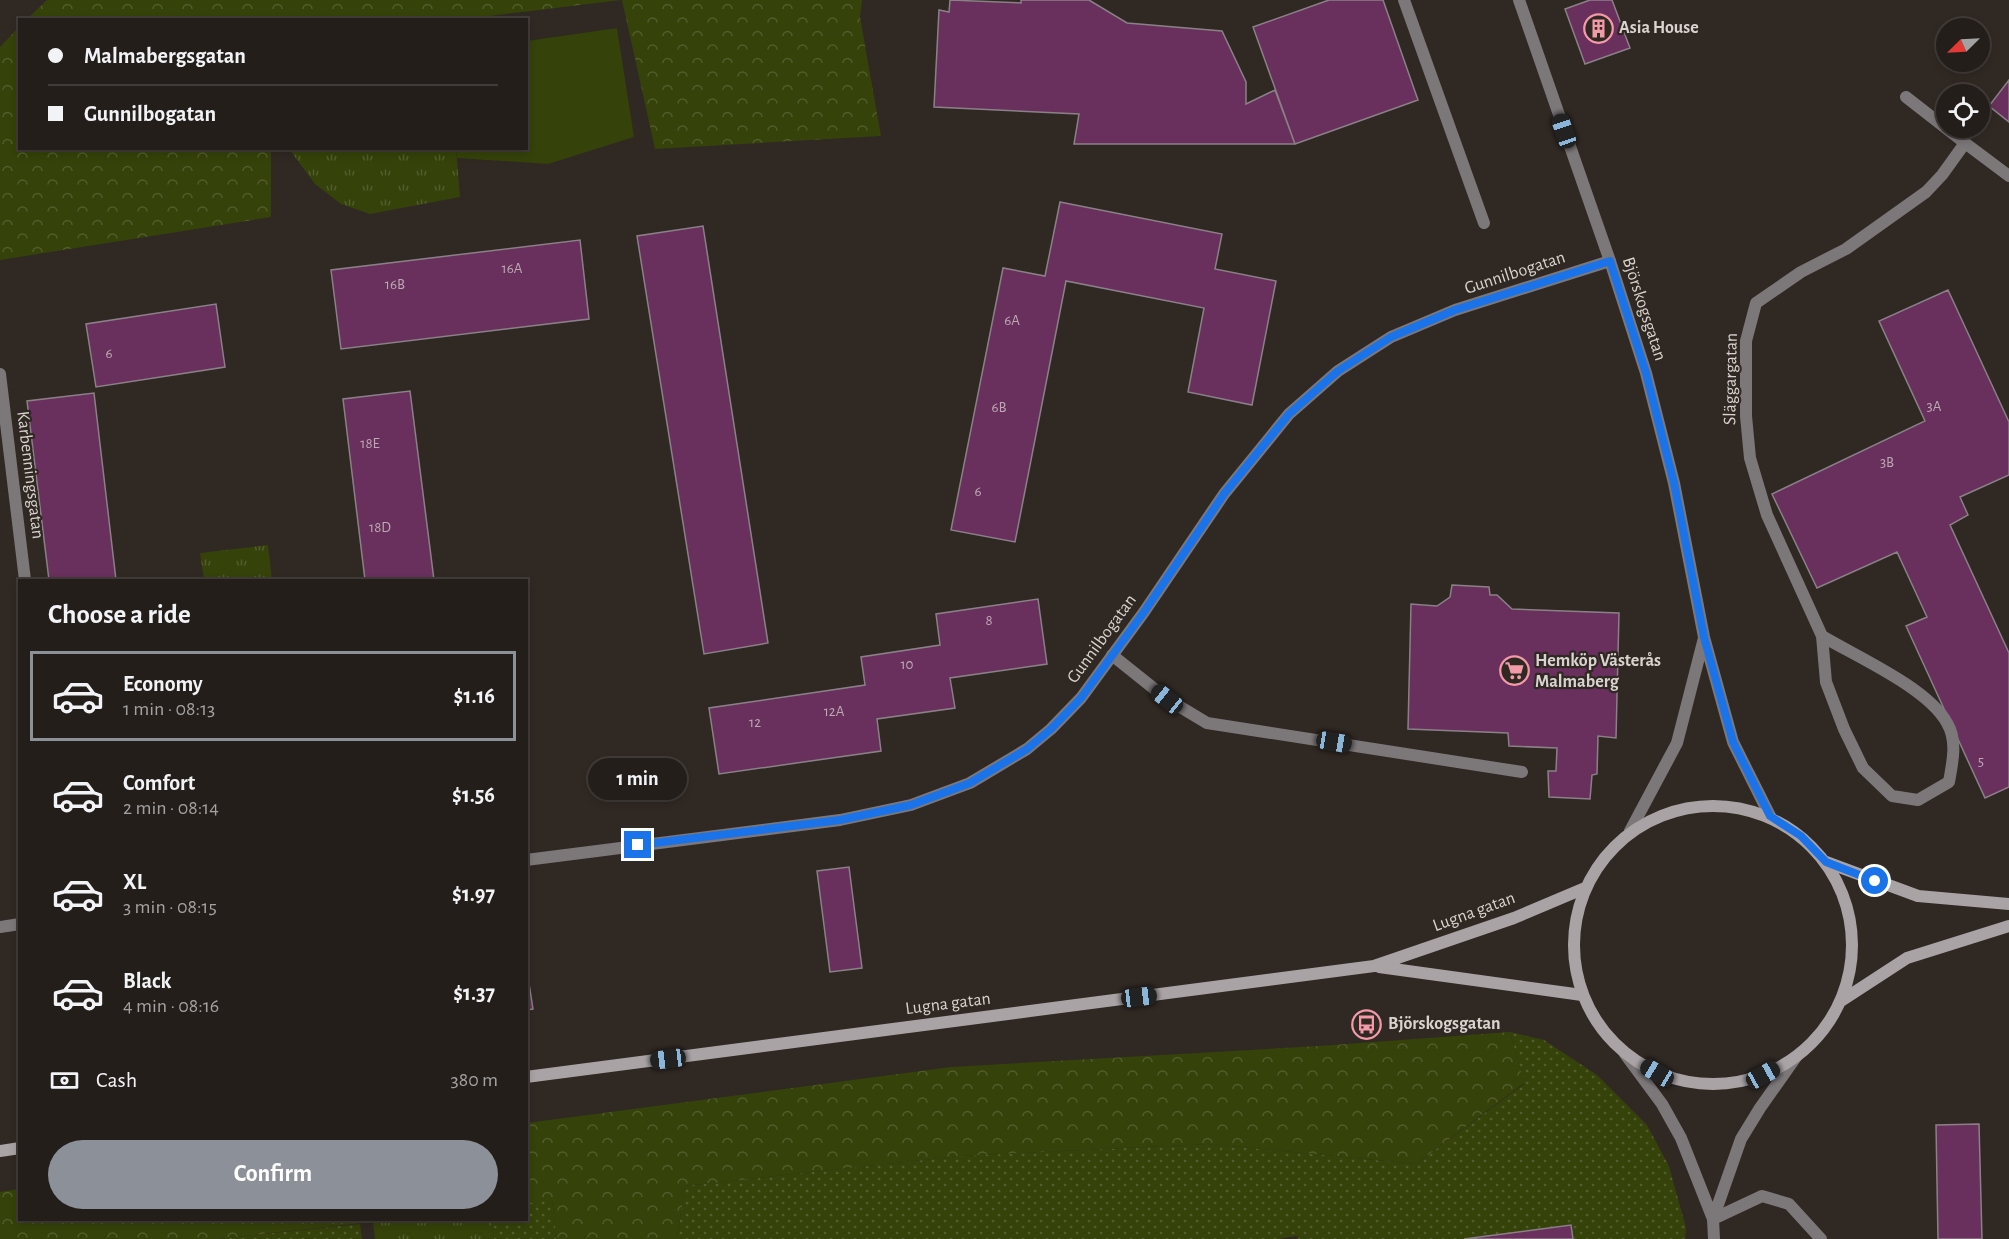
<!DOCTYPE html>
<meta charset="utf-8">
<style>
:root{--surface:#241e1a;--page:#302b27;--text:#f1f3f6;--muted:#a3a2a2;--line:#413c39;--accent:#8c9099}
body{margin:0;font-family:"Alegreya Sans",sans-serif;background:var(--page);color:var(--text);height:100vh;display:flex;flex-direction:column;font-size:22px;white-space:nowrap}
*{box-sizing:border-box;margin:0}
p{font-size:20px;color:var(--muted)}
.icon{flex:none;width:33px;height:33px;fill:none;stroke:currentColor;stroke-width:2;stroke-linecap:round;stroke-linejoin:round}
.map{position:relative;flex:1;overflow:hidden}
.side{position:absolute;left:18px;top:579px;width:510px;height:642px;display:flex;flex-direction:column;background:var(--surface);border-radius:0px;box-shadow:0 3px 9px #0003,0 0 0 2px var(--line)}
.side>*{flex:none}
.banner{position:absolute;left:18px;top:18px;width:510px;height:132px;border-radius:0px;box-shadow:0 3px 9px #0003,0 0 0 2px var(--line);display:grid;align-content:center;height:132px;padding:0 30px;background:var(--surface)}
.needle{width:39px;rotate:246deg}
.buttons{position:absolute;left:1936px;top:18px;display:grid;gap:12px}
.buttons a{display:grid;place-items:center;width:54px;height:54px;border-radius:50%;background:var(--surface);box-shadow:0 3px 9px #0003,0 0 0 2px var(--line);font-size:30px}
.end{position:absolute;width:27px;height:27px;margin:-14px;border:8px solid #1a73e8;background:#fff;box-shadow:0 0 0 3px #fff}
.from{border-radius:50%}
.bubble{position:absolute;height:42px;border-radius:21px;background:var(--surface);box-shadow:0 3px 9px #0003,0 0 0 2px var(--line);font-size:20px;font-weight:700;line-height:42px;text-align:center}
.car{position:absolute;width:18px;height:36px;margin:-18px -9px;border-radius:8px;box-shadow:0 0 4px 2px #0007;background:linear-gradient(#222 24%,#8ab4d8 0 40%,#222 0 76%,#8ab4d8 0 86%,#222 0)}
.banner b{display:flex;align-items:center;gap:21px;height:57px;font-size:22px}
.banner b+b{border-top:2px solid var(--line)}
.banner i{width:15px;height:15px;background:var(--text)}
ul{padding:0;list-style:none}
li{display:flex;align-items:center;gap:18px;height:90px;margin:0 12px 9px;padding:0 18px;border:3px solid transparent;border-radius:0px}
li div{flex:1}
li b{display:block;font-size:22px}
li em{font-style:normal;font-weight:700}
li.selected{border-color:var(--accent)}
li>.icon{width:54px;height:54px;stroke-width:1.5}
h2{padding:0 30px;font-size:27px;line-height:72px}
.pay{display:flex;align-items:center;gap:15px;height:66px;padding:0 30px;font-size:22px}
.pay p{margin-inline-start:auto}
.action{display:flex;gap:12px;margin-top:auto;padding:12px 30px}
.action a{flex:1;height:69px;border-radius:36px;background:var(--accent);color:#fff;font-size:24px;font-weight:700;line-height:69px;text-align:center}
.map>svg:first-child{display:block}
</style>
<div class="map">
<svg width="2009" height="1239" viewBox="0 0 2009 1239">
<defs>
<pattern id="grass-dots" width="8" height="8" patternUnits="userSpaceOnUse" patternTransform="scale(1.5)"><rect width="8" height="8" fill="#354209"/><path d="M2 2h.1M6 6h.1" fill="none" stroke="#525c2c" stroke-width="1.8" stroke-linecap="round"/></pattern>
<pattern id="forest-crowns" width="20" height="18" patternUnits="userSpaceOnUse" patternTransform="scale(1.5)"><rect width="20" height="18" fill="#354209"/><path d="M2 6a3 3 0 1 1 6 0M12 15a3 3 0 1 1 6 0" fill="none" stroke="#525c2c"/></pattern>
<pattern id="park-tufts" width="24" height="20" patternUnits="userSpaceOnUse" patternTransform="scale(1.5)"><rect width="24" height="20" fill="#354209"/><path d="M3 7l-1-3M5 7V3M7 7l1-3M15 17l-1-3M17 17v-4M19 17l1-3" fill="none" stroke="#525c2c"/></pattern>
</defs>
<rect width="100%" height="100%" fill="#302823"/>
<path fill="url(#grass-dots)" d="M1510 1032 1544 1040 1597 1075 1647 1125 1669 1166 1686 1228 1685 1239H1298L1297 1236 1277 1239H677L685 1186 960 1156 1210 1144 1416 1164 1524 1084Z
M552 1199 557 1239H494L491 1220H526L527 1203Z
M360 1224 362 1239H216Z"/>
<path fill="url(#forest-crowns)" d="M47 0H621L456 20 27 19Z
M622 0H862L860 17 881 136 655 149Z
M19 27 20 148 271 149V217L0 260V47Z
M1510 1032 1524 1083 1416 1164 1210 1144 960 1156 685 1186 677 1239H557L552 1200 527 1203V1123L951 1067 1319 1046Z
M19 1189 20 1220H391L216 1239H0V1192Z"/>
<path fill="url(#park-tufts)" d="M289 149H456L460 197 370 214 341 204 315 184Z
M268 545 272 580H204L200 553Z
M391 1220H491L494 1239H375L373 1222Z"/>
<path fill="#354209" d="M617 28 634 137 548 164 457 158 456 149 526 148 527 41Z"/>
<path fill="#692f5d" stroke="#8a8187" stroke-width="1.5" d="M950 0 1021 3V0H1089L1127 23 1222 31 1246 82V104L1275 90 1295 144H1074L1079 114 934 107 939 10 949 12Z
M1329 0H1383L1418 100 1295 144 1253 27Z
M1590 0H1612L1630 48 1585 64 1565 9Z
M2009 80V122L1989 106Z
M1060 202 1222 234 1215 269 1276 281 1252 405 1188 392 1204 308 1066 281 1015 542 951 530 1003 268 1045 276Z
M703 226 768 643 704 654 637 236Z
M580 240 589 319 341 349 331 270Z
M1948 290 2009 422V475L1960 497 1968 515 1950 525 2009 653V787L1985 798 1906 626 1927 617 1897 552 1817 588 1772 494 1925 421 1879 321Z
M216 304 225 367 96 387 86 324Z
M410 391 434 580H365L343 399Z
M94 393 116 580H49L27 401Z
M1452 585 1489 587 1490 595H1497L1512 609 1619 613 1616 738 1598 736 1597 774 1592 775 1590 799 1549 797 1548 771H1556L1557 748 1509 746 1508 733 1408 729 1411 604 1437 606 1450 597Z
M1038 599 1047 664 950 678 955 708 877 719 881 751 719 774 709 708 865 685 861 657 940 645 936 614Z
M849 867 862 968 830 972 817 871Z
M526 964 533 1009 526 1010Z
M1979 1124 1982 1239H1938L1936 1125Z
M1571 1225 1573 1239H1464Z"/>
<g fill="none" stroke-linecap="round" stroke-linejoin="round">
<path stroke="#7c7779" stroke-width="12" d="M1404 0 1484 223
M1112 655 1167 699 1207 723 1522 772
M1713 1219 1762 1196 1789 1204 1821 1239"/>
<path stroke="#7c7779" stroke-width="12" d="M1906 97 1965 143
M0 374 25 580
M1822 636C1857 657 1928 688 1947 723 1958 741 1952 764 1949 782L1918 800 1892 796 1863 768 1844 729 1826 682 1822 636 1767 515 1750 458 1746 416V341L1756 303 1801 272 1846 249 1926 192 1942 175 1965 143 2009 176
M526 860 840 820 911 805 970 783 1027 749 1051 729 1081 698 1144 612 1224 494 1289 414 1338 371 1391 337 1455 310 1610 261
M0 927 20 924"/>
<path stroke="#7c7779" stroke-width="12" d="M1519 0 1610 261 1646 373 1674 483 1704 637 1733 742 1770 816
M1630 831 1677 743 1704 638
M1625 1054 1662 1104 1681 1138 1713 1219 1714 1239
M1713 1219 1741 1139 1760 1108 1796 1057"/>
<path stroke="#aaa3a6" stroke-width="12" d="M1574 945a139 139 0 1 1 278 0a139 139 0 1 1-278 0Z
M1826 862 1918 896 2009 904
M1379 967 1582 995
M1841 1001 1907 958 2009 926
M526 1077 1374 966 1514 918 1585 888
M0 1151 20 1148"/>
</g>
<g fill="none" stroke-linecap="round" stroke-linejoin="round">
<path stroke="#1a73e8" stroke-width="8" d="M638 845 840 820 911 805 970 783 1027 749 1051 729 1081 698 1144 612 1224 494 1289 414 1338 371 1391 337 1455 310 1610 261 1646 373 1674 483 1704 637 1733 742 1770 816 1801 836 1826 862 1875 881"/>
</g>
<defs>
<symbol id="building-ring" viewBox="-11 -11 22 22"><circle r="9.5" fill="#302823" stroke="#f39aa8" stroke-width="1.5"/><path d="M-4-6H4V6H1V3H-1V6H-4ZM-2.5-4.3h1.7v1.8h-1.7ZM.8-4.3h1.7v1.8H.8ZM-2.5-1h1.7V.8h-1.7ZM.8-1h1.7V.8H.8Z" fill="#f39aa8"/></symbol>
<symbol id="supermarket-ring" viewBox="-11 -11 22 22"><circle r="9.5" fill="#302823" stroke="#f39aa8" stroke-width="1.5"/><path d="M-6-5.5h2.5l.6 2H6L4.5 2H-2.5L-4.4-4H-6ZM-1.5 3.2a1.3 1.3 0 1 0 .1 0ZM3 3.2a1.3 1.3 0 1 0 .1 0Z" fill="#f39aa8"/></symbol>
<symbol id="bus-ring" viewBox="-11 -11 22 22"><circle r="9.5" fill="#302823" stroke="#f39aa8" stroke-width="1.5"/><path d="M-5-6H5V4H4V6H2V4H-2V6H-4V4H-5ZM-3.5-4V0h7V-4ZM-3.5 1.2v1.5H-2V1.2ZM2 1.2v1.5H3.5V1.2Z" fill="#f39aa8"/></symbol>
</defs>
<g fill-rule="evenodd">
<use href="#building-ring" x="1582" y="12" width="33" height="33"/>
<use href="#supermarket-ring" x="1498" y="654" width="33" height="33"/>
<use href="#bus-ring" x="1350" y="1008" width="33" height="33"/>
</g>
<g text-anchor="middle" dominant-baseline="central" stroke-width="4.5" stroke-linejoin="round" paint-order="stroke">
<g font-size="15" fill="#bcaab2">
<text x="512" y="268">16A</text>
<text x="395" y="284">16B</text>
<text x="1012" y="320">6A</text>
<text x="109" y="353">6</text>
<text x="1934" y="406">3A</text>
<text x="999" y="407">6B</text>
<text x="370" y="443">18E</text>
<text x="1887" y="462">3B</text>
<text x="978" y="491">6</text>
<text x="380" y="527">18D</text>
<text x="989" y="620">8</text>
<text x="907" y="664">10</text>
<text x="834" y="711">12A</text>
<text x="755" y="722">12</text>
<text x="1981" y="761">5</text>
</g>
<g font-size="18" font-weight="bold" fill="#d8d3cf" stroke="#302823" text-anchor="start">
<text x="1619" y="28">Asia House</text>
<text x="1535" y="661">Hemköp Västerås<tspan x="1535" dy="21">Malmaberg</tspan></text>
<text x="1388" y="1024">Björskogsgatan</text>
</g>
<g font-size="18" fill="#d8d3cf" stroke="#302823">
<text transform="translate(1515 273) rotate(-18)">Gunnilbogatan</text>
<text transform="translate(1644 309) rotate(72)">Björskogsgatan</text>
<text transform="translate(1731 379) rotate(-89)">Släggargatan</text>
<text transform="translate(30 475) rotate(83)">Karbenningsgatan</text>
<text transform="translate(1102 639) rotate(-54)">Gunnilbogatan</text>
<text transform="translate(1474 912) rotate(-20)">Lugna gatan</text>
<text transform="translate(948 1004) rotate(-7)">Lugna gatan</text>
</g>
</g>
</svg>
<div class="buttons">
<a><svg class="needle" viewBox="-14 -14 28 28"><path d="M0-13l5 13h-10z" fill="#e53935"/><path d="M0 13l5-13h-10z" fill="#a3a2a2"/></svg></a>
<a><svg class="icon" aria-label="locate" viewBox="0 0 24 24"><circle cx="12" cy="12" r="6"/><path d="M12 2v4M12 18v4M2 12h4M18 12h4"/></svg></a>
</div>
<i class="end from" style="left:1875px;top:881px"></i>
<i class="end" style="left:638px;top:845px"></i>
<div class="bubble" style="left:588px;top:758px;width:99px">1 min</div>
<i class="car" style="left:1564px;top:131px;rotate:341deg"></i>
<i class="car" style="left:1167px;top:699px;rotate:309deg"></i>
<i class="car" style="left:1334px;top:742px;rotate:99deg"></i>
<i class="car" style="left:1139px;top:997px;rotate:83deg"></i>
<i class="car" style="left:668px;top:1059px;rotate:263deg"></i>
<i class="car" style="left:1657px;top:1073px;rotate:301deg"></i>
<i class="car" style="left:1763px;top:1075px;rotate:61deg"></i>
<div class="banner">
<b><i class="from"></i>Malmabergsgatan</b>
<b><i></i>Gunnilbogatan</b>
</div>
<section class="side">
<h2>Choose a ride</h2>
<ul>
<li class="selected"><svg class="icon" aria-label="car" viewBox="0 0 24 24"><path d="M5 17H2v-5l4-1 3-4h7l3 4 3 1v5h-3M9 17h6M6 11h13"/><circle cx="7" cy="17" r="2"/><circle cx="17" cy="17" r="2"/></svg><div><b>Economy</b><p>1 min · 08:13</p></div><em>$1.16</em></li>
<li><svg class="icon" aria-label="car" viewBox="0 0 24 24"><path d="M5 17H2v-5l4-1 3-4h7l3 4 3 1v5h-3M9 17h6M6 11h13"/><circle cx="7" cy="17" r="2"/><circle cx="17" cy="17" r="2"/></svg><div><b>Comfort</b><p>2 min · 08:14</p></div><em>$1.56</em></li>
<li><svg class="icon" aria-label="car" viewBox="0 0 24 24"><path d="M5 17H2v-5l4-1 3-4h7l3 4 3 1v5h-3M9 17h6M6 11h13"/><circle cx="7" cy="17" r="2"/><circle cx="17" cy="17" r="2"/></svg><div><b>XL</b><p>3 min · 08:15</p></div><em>$1.97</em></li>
<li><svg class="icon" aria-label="car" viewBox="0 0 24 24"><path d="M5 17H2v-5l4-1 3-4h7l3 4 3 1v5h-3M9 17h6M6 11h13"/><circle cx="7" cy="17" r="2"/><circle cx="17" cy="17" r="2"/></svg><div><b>Black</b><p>4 min · 08:16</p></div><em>$1.37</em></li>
</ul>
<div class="pay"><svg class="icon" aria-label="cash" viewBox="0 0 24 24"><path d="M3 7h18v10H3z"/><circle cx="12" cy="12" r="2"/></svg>Cash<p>380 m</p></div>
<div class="action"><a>Confirm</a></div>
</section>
</div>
